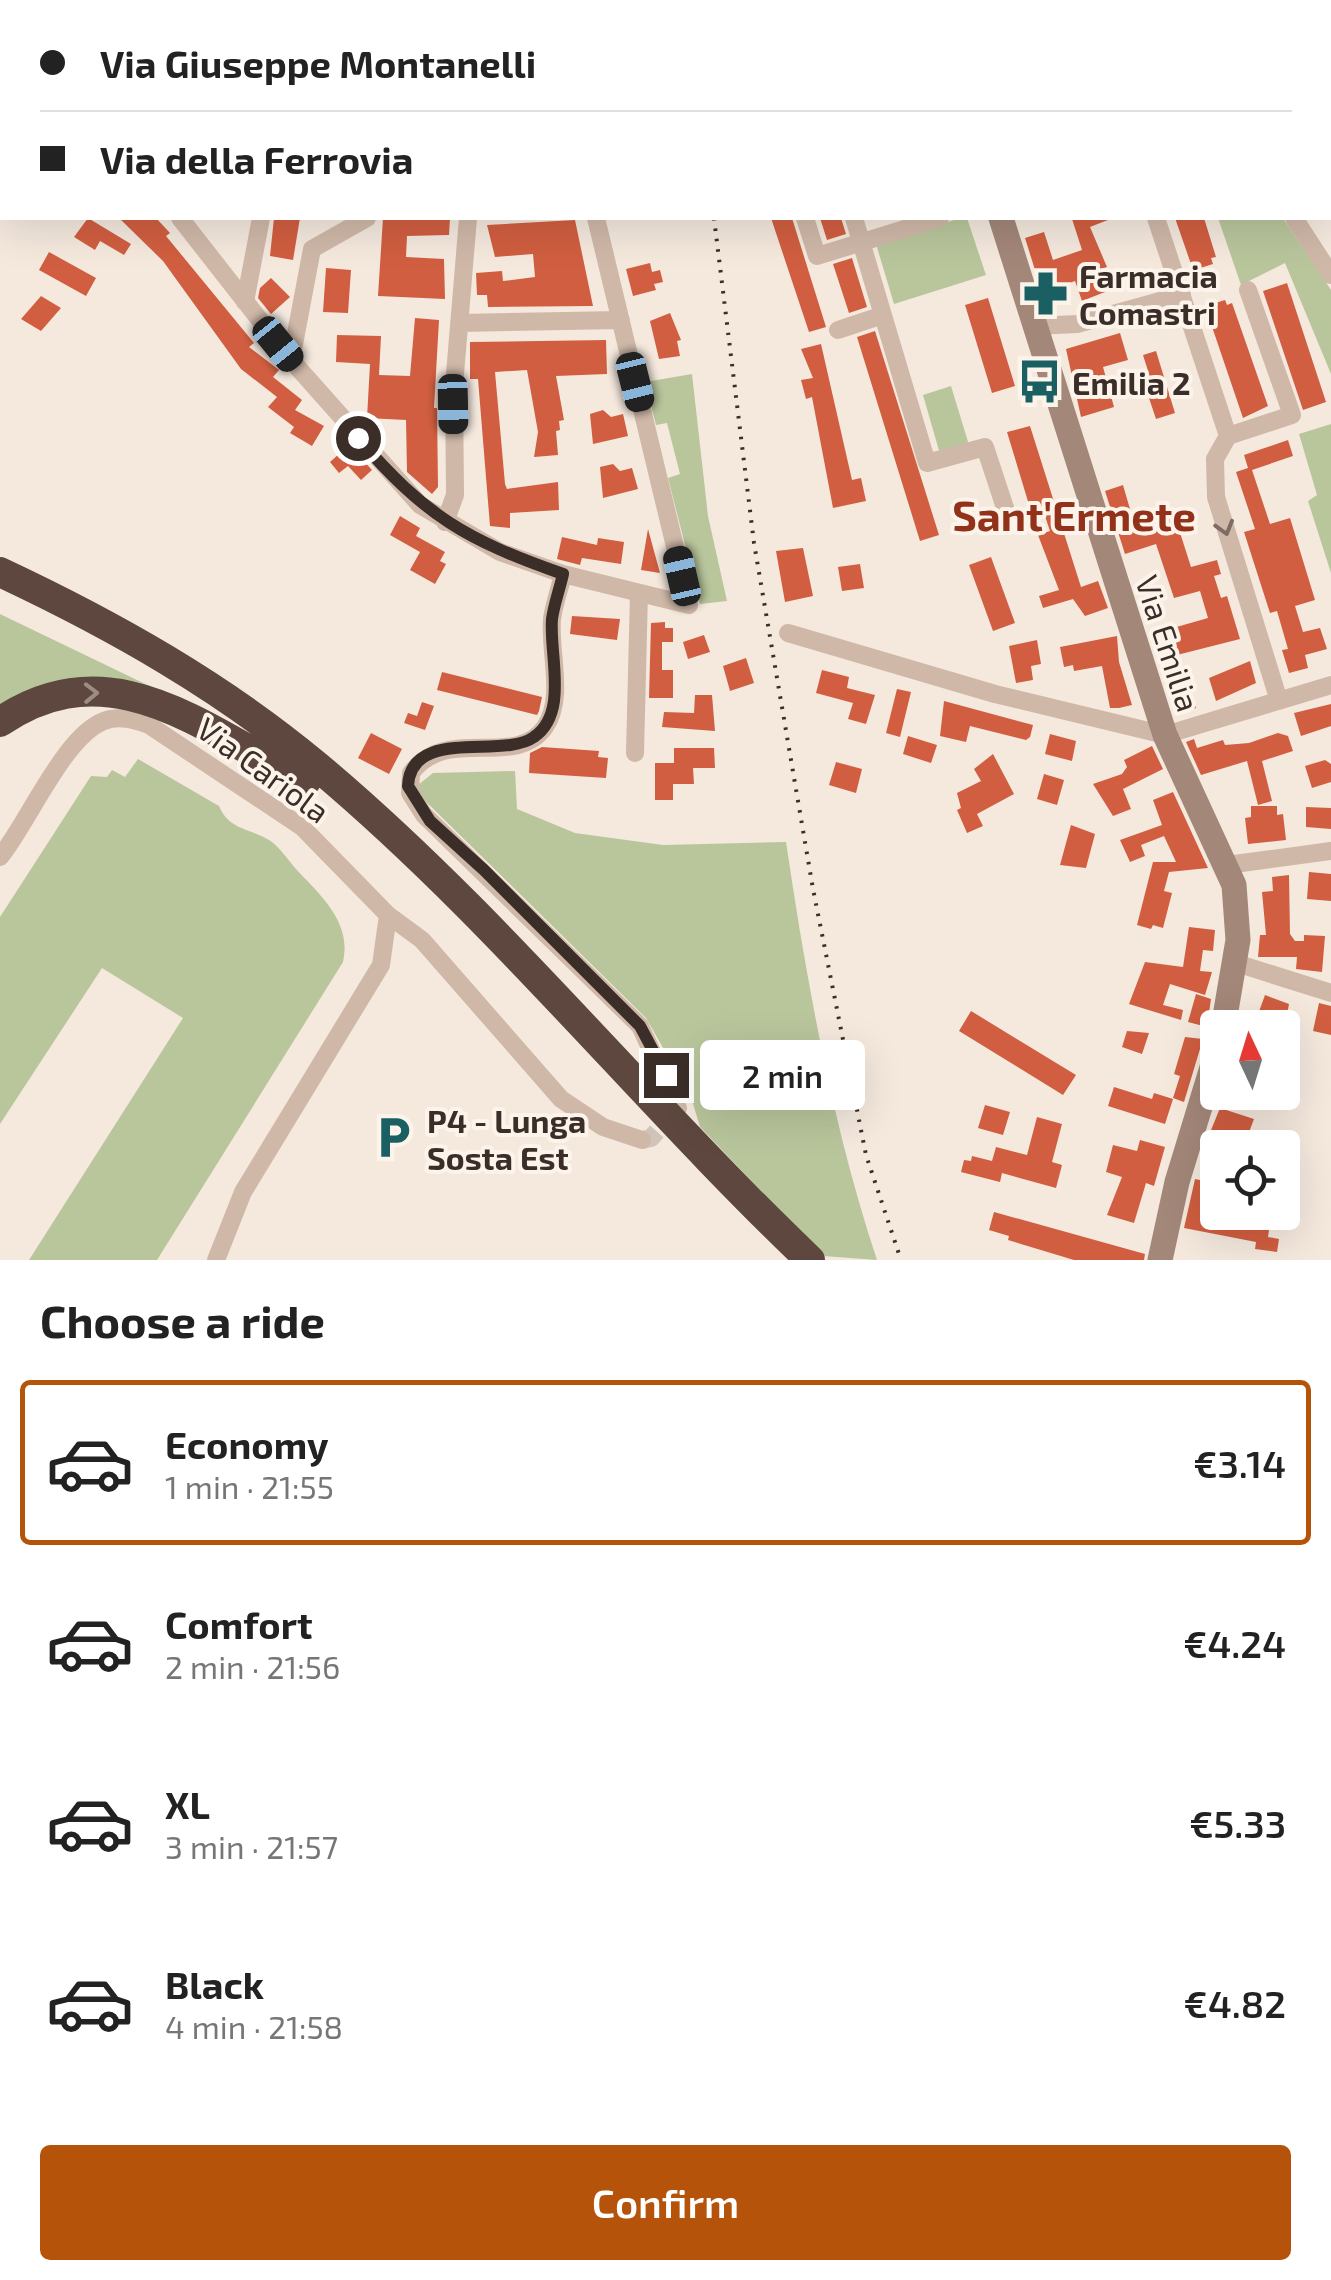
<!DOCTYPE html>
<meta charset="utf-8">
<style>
:root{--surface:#fff;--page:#f6f6f6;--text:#222;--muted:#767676;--line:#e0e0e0;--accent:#b45309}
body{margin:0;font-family:"Exo 2",sans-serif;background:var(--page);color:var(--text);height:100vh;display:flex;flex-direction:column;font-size:38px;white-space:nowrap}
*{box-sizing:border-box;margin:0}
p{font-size:32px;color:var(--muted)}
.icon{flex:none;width:55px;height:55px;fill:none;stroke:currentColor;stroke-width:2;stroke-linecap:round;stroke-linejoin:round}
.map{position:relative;height:1260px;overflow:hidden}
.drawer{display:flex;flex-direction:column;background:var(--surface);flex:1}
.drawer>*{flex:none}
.banner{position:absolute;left:0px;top:0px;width:1332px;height:220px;box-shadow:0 10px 40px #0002;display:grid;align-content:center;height:220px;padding:0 40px;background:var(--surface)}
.needle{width:65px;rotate:356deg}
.buttons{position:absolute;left:1200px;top:1010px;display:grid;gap:20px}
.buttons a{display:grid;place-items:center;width:100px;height:100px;border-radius:10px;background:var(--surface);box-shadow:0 10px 40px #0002;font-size:50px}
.end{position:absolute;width:45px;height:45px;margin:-22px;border:12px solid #3b2e29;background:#fff;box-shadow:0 0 0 5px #fff}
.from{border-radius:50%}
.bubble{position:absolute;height:70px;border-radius:10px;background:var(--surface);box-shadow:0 10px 40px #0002;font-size:32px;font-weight:600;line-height:70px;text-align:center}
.car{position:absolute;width:30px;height:60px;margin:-30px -15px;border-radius:12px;box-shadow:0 0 8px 2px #0007;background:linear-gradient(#222 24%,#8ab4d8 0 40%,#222 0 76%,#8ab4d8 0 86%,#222 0)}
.banner b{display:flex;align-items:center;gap:35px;height:95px;font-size:38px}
.banner b+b{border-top:2px solid var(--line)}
.banner i{width:25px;height:25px;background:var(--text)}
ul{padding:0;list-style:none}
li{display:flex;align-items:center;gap:30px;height:165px;margin:0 20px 15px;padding:0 20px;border:5px solid transparent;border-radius:10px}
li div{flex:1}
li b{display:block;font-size:38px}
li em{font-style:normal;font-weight:600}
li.on{border-color:var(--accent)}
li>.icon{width:90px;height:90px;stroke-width:1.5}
h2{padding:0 40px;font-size:45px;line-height:120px}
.action{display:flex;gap:20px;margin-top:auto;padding:20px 40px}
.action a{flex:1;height:115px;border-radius:10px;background:var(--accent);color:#fff;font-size:40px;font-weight:600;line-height:115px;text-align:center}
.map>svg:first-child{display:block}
</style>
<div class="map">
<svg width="1331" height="1260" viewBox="0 0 1331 1260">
<rect width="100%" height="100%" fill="#f5e9de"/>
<path fill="#b9c69c" d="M961 218H967L986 275 894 304 876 244Z
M1218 218H1283L1331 290V374L1285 263 1241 285Z
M692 374 708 516 727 601 700 604 668 478 680 474 667 423 656 425 645 382Z
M951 386 969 445 940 454 923 395Z
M1331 424V573L1308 501 1317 495 1299 434Z
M0 614 166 694 0 706Z
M138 759 219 806C229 830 249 828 269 840 279 846 288 860 296 869 321 896 352 922 343 962L157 1260H29L183 1018 102 968 0 1124V917L91 776 107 777 112 770 125 777Z
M515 771 517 809 575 833 663 845 786 842C807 983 832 1124 877 1260L823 1256 700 1127 691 1097 646 1018 413 789 433 773Z"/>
<path fill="#d15e40" d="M88 218 131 244 124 255 100 241 95 250 74 237Z
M119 218H156L170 233 166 236 254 343 249 347 279 370 273 377 302 400 295 410 324 426 312 446 290 433 294 427 268 407 277 397 241 369 163 261Z
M274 218H300L293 260 270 256Z
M383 218H450L449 235 407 236 406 257 444 259 445 299 378 296Z
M771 218H792L826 327 809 332Z
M820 218H841L846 234 827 240Z
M1113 218 1090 227 1107 267 1098 270 1105 292 1082 301 1075 281 1054 289 1057 298 1045 302 1025 238 1044 232 1053 260 1082 250 1072 219Z
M1175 218H1204L1216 257 1211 258 1213 264 1197 269 1191 264Z
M575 220 593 306 488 307 487 295H477L476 273 502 271 503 281 535 277 533 254 495 257 487 225Z
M49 252 96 278 86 296 39 270Z
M852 258 867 307 849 313 833 264Z
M650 263 652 272 660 270 663 282 654 284 656 290 633 296 626 269Z
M326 268 351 270 348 313 323 312Z
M271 278 290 297 271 314 258 298 260 288Z
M1287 283 1326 402 1303 410 1263 291Z
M41 296 61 308 41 331 21 319Z
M988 298 1015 386 992 393 965 305Z
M1225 300 1227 305 1232 303 1268 406 1243 418 1207 312 1209 305Z
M670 313 681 340 677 341 680 356 659 359 650 321Z
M415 318 439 320 434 408H437L438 487 432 494 407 472 406 420 367 418 370 364 336 362 337 335 381 336 379 375 410 376Z
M875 331 939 535 920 541 857 337Z
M1120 333 1128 360 1103 367 1114 407 1081 417 1066 349Z
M606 340 607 374 556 376 564 420 559 421 560 430 556 431 558 455 534 457 538 432 527 370 495 372 505 484 507 489 558 482 559 510 510 513V528L490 526 478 379H470V342Z
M821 344 852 480 861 478 866 501 833 508 812 397 806 399 801 380 813 378 801 349Z
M1156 351 1175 413 1156 419 1148 395 1155 393 1143 355Z
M603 410 611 417 623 414 628 436 593 444 590 414Z
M1030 426 1081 587 1098 581 1108 608 1085 616 1073 599 1043 608 1039 596 1059 590 1038 535 1050 531 1041 504 1030 508 1007 432Z
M1288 440 1293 456 1252 470 1270 524 1290 518 1315 600 1295 606 1303 632 1320 628 1327 649 1305 655 1308 668 1289 673 1282 650 1288 649 1277 611 1270 613 1244 532 1255 529 1236 472 1248 468 1244 455Z
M349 445 372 470 361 480 348 466 339 473 330 462Z
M613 464 620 471 632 468 638 489 603 498 600 467Z
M1123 485 1136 530 1175 517 1191 567 1217 560 1221 574 1214 576 1221 598 1227 596 1240 639 1173 656 1166 630 1208 618 1200 591 1174 598 1156 544 1125 554 1105 491Z
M400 516 420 528 416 536 445 552 440 561 446 564 435 584 410 570 420 552 390 535Z
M648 529 660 573 641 570Z
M562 537 597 545 598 538 624 542 621 564 582 558 580 565 557 559Z
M803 548 813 596 785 602 776 551Z
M991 557 1015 623 993 631 969 565Z
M860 564 864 588 842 591 838 567Z
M572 616 620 619 617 640 570 634Z
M665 622V628H673V642H662V670H673V698H649L651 623Z
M704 635 710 652 688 659 683 642Z
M1117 636 1119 662 1132 705 1119 708H1110L1102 666 1074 671 1073 665 1064 667 1060 647Z
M1037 640 1041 664 1031 666 1033 680 1016 683 1009 646Z
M746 658 754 683 730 691 723 666Z
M1250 661 1256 683 1216 701 1209 678Z
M822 670 849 677 847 688 875 695 866 724 848 719 853 703 816 693Z
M442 672 542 697 539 711 537 715 437 690Z
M1188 683 1196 708 1176 714 1168 689Z
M897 689 911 692 900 737 886 733Z
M695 695H712L715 731 662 727 664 712 694 713Z
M944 701 1033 725 1030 737 1026 740 970 726 966 742 940 736Z
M422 702 434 706 425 730 404 723 408 713 417 716Z
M1331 704V726L1301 736 1294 713Z
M371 733 402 749 389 774 358 758Z
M1278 733 1288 736 1293 751 1262 761 1272 801 1258 805 1247 761 1201 775 1186 742 1194 739 1197 748 1223 740 1225 745 1249 743Z
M1050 734 1076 741 1072 761 1045 754Z
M908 736 937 745 931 763 903 754Z
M1152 746 1163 769 1123 789 1131 809 1113 816 1093 784 1122 774 1127 767 1124 760Z
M542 747 599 751 598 757 608 758 606 778 529 773 530 753Z
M674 748H714L715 768H693L694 784H673V800H655V763H674Z
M993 754 1014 794 977 814 983 826 967 833 957 810 961 808 957 793 981 781 974 769Z
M1325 760 1331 764V782L1312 788 1305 766Z
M836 762 862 769 856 793 829 785Z
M1044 774 1064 780 1057 805 1037 799Z
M1173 792 1208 868 1169 872 1164 891 1172 893 1163 928 1153 925 1151 929 1137 925 1153 862H1176L1164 836 1141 845 1145 856 1130 862 1120 840 1162 825 1153 800Z
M1251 806H1277V815L1283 814 1286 840 1248 844 1245 818 1251 817Z
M1306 807 1331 808V829L1306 827Z
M1071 825 1095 834 1086 868 1060 865Z
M1309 872 1331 874V901L1307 899Z
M1289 875 1290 934 1295 941H1304V935L1325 936 1322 972 1296 969 1297 957H1258L1260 935H1266L1262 892 1273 891 1272 877Z
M1189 927 1215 930 1213 951 1203 950 1200 971 1212 972 1205 995 1170 984 1163 1005 1183 1010 1181 1020 1129 1004 1145 962 1183 967Z
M1196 994 1211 999 1207 1027 1188 1022Z
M1265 995 1289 1004 1285 1026 1253 1028Z
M1319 1003 1331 1006V1035L1313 1031Z
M971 1011 1076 1075 1063 1095 959 1031Z
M1127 1031 1149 1033 1142 1054 1122 1047Z
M1185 1037 1203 1039 1184 1102 1173 1098 1180 1076 1174 1074Z
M1114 1087 1152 1099 1154 1093 1173 1099 1165 1124 1108 1106Z
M985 1105 1010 1112 1003 1135 978 1128Z
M1220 1108 1254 1119 1248 1135 1278 1148H1231L1207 1140Z
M1037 1117 1062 1124 1052 1162 1062 1165 1056 1188 1002 1173 1000 1182 961 1172 964 1160 971 1161 972 1156 992 1161 996 1147 1027 1155Z
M1140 1140 1165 1147 1154 1186 1146 1183 1134 1223 1107 1215 1122 1177 1106 1172 1113 1145 1137 1151Z
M1195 1179 1215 1183 1213 1197 1218 1198V1212H1240L1238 1222 1259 1226 1261 1214 1271 1216 1268 1237 1279 1239 1277 1252 1255 1249 1256 1242 1184 1228Z
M994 1212 1145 1254 1144 1260H1074L1008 1240 1009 1236 989 1230Z"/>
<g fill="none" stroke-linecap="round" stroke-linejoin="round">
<path stroke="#d0c4ba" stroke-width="18" stroke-dasharray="18 9" stroke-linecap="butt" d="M642 1140 651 1138 674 1112"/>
<path stroke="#cfb8a8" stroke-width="18" d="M938 0 939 2
M180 218 291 360 420 505 500 552 563 574 689 605 596 218
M805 218 817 256 940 218
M854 218 927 463 985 447 1009 520
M1156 218 1228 436
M1294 218 1331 275
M245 302 261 218
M460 323 621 320
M1035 326 1077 324 1182 295
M838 330 883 315
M291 360 312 249 367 218
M1228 436 1215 459 1216 497 1279 701
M1228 436 1292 415 1248 290
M445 522 455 495 454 386 468 218
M563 574C560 588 554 604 552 619 549 652 565 698 545 727 515 770 447 724 411 773L410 793 424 815 640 1026 678 1108
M788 633 995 694 1165 735 1331 685
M635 753 639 593
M0 857C28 823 64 736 104 721 119 715 135 720 149 725L302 827 388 915 422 940 561 1099 603 1127 642 1140
M1227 865 1331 851
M1236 963 1331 993
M216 1260 243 1192 381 965 388 915"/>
<path stroke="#a38779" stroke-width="25" d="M15 0 17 2
M830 0 831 2
M792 2 796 0
M1001 218 1165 735 1234 885 1238 940 1223 1028
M1160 1260 1177 1182 1218 1048"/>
<path stroke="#5d473f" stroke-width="30" d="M0 572C113 625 221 686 317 766 495 915 642 1100 810 1260
M0 722C112 645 207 732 306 781"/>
<path stroke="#3b2e29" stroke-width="4" stroke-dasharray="2.5 8" stroke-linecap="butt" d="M656 0 657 2
M714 218 754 543 813 889 866 1155 901 1260"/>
</g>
<defs><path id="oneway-chevron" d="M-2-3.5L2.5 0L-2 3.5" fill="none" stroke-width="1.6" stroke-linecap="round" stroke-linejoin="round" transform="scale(2.5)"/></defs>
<use stroke="#7e6c62" href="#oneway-chevron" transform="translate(1225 528) rotate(74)"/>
<use stroke="#9d8c84" href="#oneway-chevron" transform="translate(91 693) rotate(-1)"/>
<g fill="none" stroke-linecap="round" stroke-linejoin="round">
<path stroke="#3b2e29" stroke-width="12" d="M358 438C425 516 466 540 563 574 560 588 554 604 552 619 549 655 569 713 534 737 502 760 411 726 408 786L430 821 484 870 640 1026 666 1075"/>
</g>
<defs>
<symbol id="pharmacy-bare" viewBox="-9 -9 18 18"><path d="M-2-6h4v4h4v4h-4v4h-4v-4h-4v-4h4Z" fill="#1a5f61" stroke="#fcf4eb" stroke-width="2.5" paint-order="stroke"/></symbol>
<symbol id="bus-bare" viewBox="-9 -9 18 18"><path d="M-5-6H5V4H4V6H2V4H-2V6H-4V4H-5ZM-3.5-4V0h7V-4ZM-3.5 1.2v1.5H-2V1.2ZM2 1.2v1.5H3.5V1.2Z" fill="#1a5f61" stroke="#fcf4eb" stroke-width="2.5" paint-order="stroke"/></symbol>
<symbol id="parking-bare" viewBox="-9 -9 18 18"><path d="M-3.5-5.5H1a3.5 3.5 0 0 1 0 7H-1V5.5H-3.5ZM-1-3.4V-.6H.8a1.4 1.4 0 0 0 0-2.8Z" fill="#1a5f61" stroke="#fcf4eb" stroke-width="2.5" paint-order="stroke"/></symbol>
</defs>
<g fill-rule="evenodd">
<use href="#pharmacy-bare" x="1014" y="262" width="63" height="63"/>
<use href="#bus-bare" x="1008" y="350" width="63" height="63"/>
<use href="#parking-bare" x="362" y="1106" width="63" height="63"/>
</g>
<g text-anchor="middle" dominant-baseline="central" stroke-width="8" stroke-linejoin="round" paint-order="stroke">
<g font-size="32" font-weight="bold" fill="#3b2e29" stroke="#fcf4eb" text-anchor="start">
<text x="1079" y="275">Farmacia<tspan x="1079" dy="37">Comastri</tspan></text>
<text x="1072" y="382">Emilia 2</text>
<text x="427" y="1120">P4 - Lunga<tspan x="427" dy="37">Sosta Est</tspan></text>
</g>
<g font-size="32" fill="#3b2e29" stroke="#fcf4eb">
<text transform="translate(1169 643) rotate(72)">Via Emilia</text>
<text transform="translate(264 769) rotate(36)">Via Cariola</text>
</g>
<g font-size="42" font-weight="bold" fill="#92321a" stroke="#fcf4eb">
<text x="1074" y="514">Sant'Ermete</text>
</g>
</g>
</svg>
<div class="buttons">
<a><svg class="needle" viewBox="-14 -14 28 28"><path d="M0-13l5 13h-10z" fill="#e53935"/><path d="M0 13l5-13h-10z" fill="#767676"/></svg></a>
<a><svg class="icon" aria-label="locate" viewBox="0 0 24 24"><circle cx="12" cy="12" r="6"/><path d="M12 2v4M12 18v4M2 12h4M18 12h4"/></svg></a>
</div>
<i class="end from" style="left:358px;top:438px"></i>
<i class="end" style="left:666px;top:1075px"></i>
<div class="bubble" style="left:700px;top:1040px;width:165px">2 min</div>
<i class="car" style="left:278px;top:344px;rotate:141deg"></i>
<i class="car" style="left:635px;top:382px;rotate:166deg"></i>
<i class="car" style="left:453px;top:404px;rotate:179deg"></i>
<i class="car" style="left:682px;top:576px;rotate:347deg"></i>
<div class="banner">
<b><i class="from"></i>Via Giuseppe Montanelli</b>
<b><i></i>Via della Ferrovia</b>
</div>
</div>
<section class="drawer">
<h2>Choose a ride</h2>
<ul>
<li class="on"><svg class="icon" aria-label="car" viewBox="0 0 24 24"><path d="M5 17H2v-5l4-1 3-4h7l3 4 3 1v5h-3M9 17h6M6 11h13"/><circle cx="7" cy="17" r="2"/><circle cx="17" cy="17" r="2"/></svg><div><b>Economy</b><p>1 min · 21:55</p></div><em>€3.14</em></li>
<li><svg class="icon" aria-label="car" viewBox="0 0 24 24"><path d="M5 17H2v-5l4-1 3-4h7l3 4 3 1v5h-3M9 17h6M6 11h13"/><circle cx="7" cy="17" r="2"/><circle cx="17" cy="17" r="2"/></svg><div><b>Comfort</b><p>2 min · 21:56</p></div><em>€4.24</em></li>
<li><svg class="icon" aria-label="car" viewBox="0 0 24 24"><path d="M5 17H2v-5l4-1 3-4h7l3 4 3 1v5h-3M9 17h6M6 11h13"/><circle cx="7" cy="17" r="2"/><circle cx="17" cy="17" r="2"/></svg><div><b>XL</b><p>3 min · 21:57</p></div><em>€5.33</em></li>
<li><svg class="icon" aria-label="car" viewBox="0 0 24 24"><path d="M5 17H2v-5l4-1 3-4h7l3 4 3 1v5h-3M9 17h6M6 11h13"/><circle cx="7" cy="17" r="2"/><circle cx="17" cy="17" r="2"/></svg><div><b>Black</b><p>4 min · 21:58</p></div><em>€4.82</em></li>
</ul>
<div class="action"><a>Confirm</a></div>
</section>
